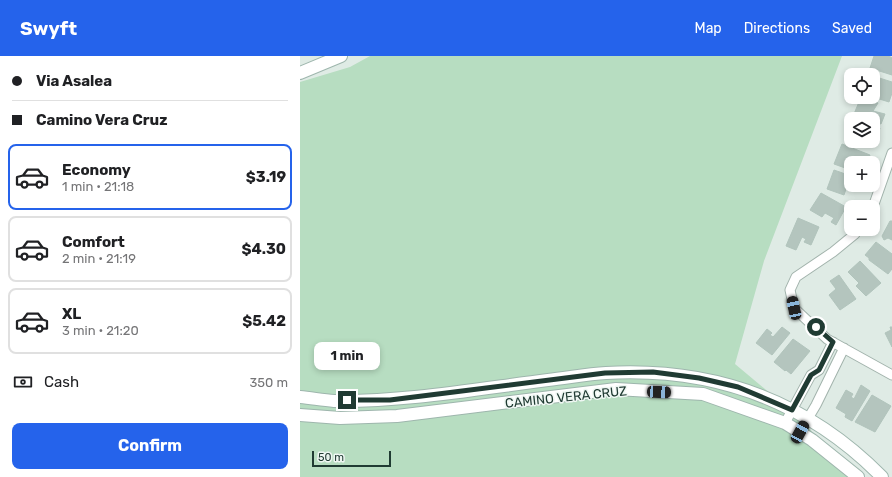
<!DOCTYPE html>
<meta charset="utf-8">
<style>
:root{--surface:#fff;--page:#f6f6f6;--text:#202124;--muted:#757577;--line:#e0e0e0;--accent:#2563eb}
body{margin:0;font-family:Rubik,sans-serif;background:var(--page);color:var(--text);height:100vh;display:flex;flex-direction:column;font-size:15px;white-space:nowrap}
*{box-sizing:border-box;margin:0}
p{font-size:13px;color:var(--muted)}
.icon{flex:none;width:22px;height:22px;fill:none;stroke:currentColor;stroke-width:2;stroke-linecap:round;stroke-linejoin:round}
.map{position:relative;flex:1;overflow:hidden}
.sheet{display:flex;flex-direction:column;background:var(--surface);width:300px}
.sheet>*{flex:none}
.top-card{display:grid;align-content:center;height:88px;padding:0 12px;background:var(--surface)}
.fabs{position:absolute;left:544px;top:12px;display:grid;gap:8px}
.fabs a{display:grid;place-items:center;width:36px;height:36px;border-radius:8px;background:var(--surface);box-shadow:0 2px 6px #0003;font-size:20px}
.scale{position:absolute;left:12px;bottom:10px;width:79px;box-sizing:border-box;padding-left:4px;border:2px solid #203b33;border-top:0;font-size:11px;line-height:14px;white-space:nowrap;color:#203b33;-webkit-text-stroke:3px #eff7f3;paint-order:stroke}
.end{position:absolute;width:18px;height:18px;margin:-9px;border:5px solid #203b33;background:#fff;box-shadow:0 0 0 2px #fff}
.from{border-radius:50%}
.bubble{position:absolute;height:28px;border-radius:8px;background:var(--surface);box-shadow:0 2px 6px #0003;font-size:13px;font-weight:700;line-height:28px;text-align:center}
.car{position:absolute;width:12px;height:24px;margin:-12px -6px;border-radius:5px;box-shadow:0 0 3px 1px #0007;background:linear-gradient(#222 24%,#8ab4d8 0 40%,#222 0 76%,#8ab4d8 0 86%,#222 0)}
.top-card b{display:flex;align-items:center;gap:14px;height:38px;font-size:15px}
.top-card b+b{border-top:1px solid var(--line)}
.top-card i{width:10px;height:10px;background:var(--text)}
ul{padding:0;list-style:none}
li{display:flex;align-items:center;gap:12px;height:66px;margin:0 8px 6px;padding:0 4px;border:2px solid var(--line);border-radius:8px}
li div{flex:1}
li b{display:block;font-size:15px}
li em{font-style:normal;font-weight:700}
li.selected{border-color:var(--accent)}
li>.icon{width:36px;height:36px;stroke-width:1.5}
.pay{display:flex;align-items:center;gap:10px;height:44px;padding:0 12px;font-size:15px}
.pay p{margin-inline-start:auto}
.button{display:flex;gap:8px;margin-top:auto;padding:8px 12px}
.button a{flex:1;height:46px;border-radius:8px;background:var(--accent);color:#fff;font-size:16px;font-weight:700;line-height:46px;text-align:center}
header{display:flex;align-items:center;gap:24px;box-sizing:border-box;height:56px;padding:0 20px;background:var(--accent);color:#fff}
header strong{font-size:19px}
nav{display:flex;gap:22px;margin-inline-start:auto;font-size:14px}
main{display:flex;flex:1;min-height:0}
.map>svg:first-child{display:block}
</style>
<header>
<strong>Swyft</strong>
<nav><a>Map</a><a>Directions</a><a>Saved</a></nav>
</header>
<main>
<section class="sheet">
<div class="top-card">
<b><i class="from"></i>Via Asalea</b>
<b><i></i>Camino Vera Cruz</b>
</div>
<ul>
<li class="selected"><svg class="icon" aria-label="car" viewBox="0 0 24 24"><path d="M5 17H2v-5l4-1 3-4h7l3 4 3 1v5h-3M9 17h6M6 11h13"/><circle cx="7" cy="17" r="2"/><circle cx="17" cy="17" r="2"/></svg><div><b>Economy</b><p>1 min · 21:18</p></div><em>$3.19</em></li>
<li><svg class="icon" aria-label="car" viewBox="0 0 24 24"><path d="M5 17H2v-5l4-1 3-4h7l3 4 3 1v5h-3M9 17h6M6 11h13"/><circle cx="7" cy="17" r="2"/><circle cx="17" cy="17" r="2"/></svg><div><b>Comfort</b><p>2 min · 21:19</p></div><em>$4.30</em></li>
<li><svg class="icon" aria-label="car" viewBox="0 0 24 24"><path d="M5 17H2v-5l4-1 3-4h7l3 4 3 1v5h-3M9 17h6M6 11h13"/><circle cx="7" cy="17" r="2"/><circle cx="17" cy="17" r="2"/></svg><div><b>XL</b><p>3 min · 21:20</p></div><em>$5.42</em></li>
</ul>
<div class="pay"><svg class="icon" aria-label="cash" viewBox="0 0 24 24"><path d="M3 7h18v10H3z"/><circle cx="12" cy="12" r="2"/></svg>Cash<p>350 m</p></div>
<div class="button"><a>Confirm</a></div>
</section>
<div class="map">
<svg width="592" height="421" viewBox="0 0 592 421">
<rect width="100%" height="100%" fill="#dfebe5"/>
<path fill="#b7ddc1" d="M70 0H542L464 205 435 308 489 353 558 421H0V26L50 11Z"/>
<path fill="#b4c5be" stroke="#b1c4bc" d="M574 0H589L592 2V19L570 12Z
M573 20 592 26V37L589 46 573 41Z
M561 41 578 47 573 55 585 58 581 68 573 65V63H567L554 58Z
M550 61 555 63H551V83L545 81 548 75 546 74Z
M573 69 580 72 575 89 570 87 568 89 557 85H573Z
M542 88 570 99 567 107H551L548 113 534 108Z
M534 114 551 120V129H560L558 133 545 127 544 132 546 133 544 139 527 133Z
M521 137 546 151 536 169 531 166 534 162 525 157 522 161 510 154Z
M498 162 519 171 511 189 504 186 506 183 502 181 496 194 486 190Z
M590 165H592V184L588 182 584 184 582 180Z
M576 186 592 198V213L588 218 569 204V202L565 199Z
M560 205 581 227 566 240 556 230 559 227 548 216Z
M539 219 556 243 540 254 529 239 536 233 530 225Z
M482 271 490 277 472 299 456 287 467 273 472 277 470 279 473 281Z
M590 271H592V291L585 277 591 274Z
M493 283 510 295 491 318 486 314 485 315 474 306Z
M561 329 570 335 552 365 545 361 546 358 536 352 546 334 553 338 551 341 554 343Z
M572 339 591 350 575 376 555 366Z"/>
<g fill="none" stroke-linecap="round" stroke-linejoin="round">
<defs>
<path id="minor" d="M573 151 592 97
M558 173 555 178 533 196 496 221 490 234 494 252 527 283 592 319
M485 367 511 319 519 314 533 286
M500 376 516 349 544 292"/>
<path id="secondary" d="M0 17 41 0
M0 341C11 342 22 344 34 345 105 346 177 333 248 324 267 322 287 318 306 317 414 311 506 344 582 421
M0 359 40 362 97 360 316 333 403 338 485 367 512 384 558 421"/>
</defs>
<use href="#minor" stroke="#a2b3ac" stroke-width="11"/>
<use href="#secondary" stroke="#9eb6ad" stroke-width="14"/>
<use href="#minor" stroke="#fff" stroke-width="9"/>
<use href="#secondary" stroke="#fff" stroke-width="12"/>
</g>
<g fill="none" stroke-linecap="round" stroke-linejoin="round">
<path stroke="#203b33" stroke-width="5" d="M47 344H90L305 317 353 316 399 322 438 331 492 354 511 319 519 314 533 286 516 271"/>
</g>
<g text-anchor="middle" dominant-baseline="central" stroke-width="3" stroke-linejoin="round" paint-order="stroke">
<g font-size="13" fill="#203b33" stroke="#eff7f3">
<text transform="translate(266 341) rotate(-6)">CAMINO VERA CRUZ</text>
</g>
</g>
</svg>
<div class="fabs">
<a><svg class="icon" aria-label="locate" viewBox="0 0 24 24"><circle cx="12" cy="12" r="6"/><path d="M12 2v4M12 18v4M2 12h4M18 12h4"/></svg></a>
<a><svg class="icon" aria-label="layers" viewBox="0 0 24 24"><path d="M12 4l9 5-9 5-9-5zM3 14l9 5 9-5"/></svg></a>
<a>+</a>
<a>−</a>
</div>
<div class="scale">50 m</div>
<i class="end from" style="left:516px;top:271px"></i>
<i class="end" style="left:47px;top:344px"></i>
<div class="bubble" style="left:14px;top:286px;width:66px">1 min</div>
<i class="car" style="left:494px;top:252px;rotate:348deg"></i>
<i class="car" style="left:359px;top:336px;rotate:93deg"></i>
<i class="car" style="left:500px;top:376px;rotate:29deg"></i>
</div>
</main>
